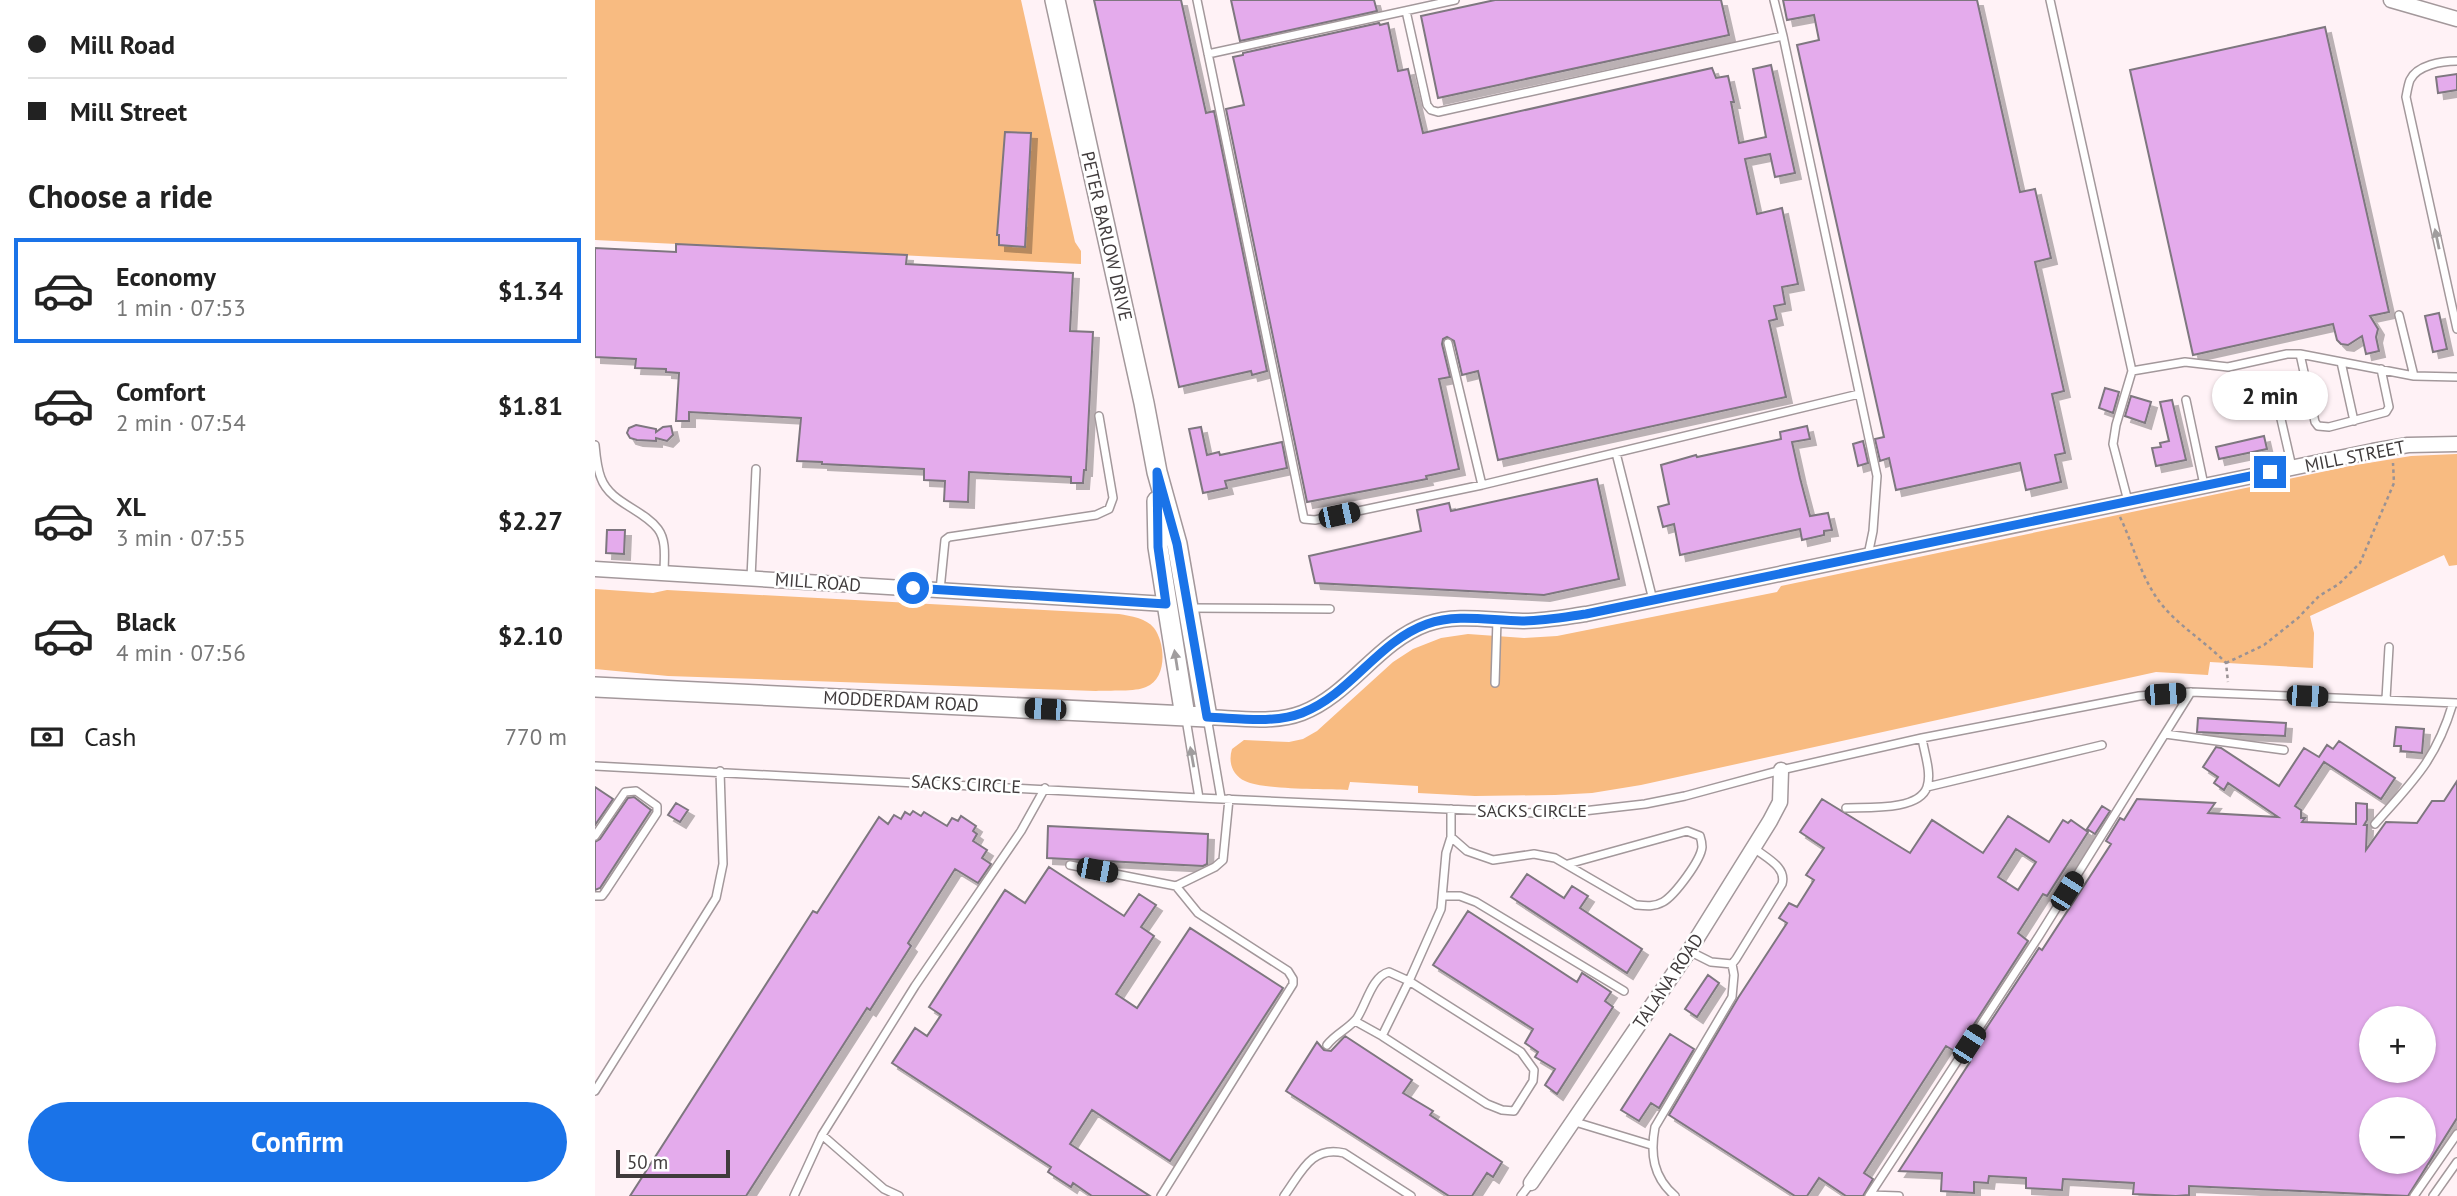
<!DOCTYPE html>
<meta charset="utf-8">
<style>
:root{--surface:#fff;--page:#f2f2f2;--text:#222;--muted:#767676;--line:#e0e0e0;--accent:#1a73e8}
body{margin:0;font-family:"PT Sans",sans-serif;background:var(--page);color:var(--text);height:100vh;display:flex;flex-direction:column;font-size:26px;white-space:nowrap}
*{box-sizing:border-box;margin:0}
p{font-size:23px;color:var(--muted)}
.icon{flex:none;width:38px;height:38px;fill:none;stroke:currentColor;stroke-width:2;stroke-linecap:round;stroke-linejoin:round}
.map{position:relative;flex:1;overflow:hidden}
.sheet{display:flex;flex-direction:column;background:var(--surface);width:595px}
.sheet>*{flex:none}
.top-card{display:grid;align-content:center;height:154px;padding:0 28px;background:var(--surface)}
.fabs{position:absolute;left:1764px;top:1006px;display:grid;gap:14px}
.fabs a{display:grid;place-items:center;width:77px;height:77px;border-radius:50%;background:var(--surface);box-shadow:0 2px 5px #0004;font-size:35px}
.scale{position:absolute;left:21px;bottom:18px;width:114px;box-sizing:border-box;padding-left:7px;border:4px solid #403b3c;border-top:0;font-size:19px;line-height:24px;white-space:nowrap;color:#403b3c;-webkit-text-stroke:5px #fff;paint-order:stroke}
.end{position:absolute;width:32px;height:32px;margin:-16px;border:9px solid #1a73e8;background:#fff;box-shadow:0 0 0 4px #fff}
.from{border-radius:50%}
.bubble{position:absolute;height:49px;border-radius:24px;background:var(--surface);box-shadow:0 2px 5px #0004;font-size:23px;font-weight:600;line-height:49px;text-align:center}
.car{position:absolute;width:21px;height:42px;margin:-21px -10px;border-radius:9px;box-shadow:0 0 5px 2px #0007;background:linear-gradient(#222 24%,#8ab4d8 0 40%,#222 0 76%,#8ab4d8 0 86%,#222 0)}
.top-card b{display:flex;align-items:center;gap:24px;height:66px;font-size:26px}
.top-card b+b{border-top:2px solid var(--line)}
.top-card i{width:18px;height:18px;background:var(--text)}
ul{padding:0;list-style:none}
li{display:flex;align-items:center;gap:21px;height:105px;margin:0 14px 10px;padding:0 14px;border:4px solid transparent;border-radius:0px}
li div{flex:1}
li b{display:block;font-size:26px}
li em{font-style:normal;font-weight:600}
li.on{border-color:var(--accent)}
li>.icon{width:63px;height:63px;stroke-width:1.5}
h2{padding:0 28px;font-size:32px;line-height:84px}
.pay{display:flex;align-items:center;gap:18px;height:77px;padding:0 28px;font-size:26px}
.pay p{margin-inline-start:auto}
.cta{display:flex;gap:14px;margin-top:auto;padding:14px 28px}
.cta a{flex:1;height:80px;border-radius:42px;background:var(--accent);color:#fff;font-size:28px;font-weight:600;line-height:80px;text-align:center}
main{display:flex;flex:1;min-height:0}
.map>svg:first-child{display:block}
</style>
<main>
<section class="sheet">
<div class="top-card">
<b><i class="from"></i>Mill Road</b>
<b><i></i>Mill Street</b>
</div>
<h2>Choose a ride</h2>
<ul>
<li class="on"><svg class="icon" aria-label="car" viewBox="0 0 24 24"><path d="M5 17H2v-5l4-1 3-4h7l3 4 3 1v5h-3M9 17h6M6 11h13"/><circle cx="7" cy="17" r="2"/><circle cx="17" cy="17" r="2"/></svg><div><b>Economy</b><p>1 min · 07:53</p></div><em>$1.34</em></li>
<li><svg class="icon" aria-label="car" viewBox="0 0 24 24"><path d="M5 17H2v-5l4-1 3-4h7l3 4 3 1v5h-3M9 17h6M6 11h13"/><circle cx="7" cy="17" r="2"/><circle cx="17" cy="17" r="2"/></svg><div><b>Comfort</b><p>2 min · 07:54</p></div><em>$1.81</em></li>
<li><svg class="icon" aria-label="car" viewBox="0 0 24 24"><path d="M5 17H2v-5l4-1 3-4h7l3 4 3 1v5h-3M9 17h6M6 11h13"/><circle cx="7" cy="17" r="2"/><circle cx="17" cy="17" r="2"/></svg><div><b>XL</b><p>3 min · 07:55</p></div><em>$2.27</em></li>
<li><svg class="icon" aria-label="car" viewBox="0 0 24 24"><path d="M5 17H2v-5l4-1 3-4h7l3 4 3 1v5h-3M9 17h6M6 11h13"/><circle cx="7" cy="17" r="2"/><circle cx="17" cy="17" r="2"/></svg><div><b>Black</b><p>4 min · 07:56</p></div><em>$2.10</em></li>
</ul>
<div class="pay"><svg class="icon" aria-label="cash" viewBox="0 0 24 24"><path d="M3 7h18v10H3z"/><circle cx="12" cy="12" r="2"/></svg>Cash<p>770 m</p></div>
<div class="cta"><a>Confirm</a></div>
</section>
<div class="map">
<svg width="1862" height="1196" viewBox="0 0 1862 1196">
<defs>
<filter id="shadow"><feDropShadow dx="6" dy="6" stdDeviation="0" flood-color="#0004"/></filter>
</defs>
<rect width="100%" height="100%" fill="#fff2f6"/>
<path fill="#f8bb81" d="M0 0H426L480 242 486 251V264L0 240Z
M1862 454V565L1854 566 1849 555 1715 616 1719 633 1718 668 1615 662 1613 675 1561 672 1046 785 997 793 960 795 880 796 823 793V786L755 782 753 790C730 789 669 790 650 781 637 775 633 762 637 749L649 740 694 742 708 739 722 731 798 662 818 649 846 638 873 634 929 638 962 636 1182 592 1186 586 1755 466 1816 456Z
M0 589 58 593 72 590 524 614C536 616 551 618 559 628 571 644 572 679 551 687 541 692 514 690 501 691L73 676 0 669Z"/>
<path fill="#e4abec" stroke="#7e777f" stroke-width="2" fill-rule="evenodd" filter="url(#shadow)" d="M499 0H586L611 113 619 111 672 371 657 375 656 371 584 387Z
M636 0H779L782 11 645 41Z
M900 0H1126L1134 35 843 98 826 16Z
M1188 0H1382L1425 192 1440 189 1456 258 1440 262 1469 391 1457 394 1470 453 1460 455 1466 482 1431 490 1425 463 1301 490 1294 458 1285 461 1280 439 1289 437 1202 45 1224 40 1219 15 1192 20Z
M784 23 785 25 793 23 803 71 813 69 828 133 1117 68 1121 78 1133 76 1139 102H1136L1144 143 1171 137 1158 69 1176 65 1200 173 1180 177 1175 154 1150 159 1162 214 1187 208 1203 284 1187 287 1190 304 1179 306 1182 319 1174 321 1191 397 903 460 883 371 867 375 859 341 852 337 848 339 847 344 855 377 844 379 864 469 831 476 832 479 712 502 631 109 649 105 638 57 648 55V53Z
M1730 27 1794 312 1775 316 1783 329 1781 337 1784 351 1771 354 1767 336 1753 345 1746 344 1742 340 1738 324 1598 355 1535 70Z
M1862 74V90L1843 93 1841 77Z
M410 132 436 133 430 247 404 245V235H402Z
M81 244 312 255 311 264 478 273 475 331 498 332 491 470H489L488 483H476V477L374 472 373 502 349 501 350 481 329 480V469L227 464V462L202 461 206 418 94 412V421H81L84 373 71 372V369L40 368 41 359 0 357V248L81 252Z
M1844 313 1852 349 1838 352 1830 316Z
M1510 388 1524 392 1518 413 1504 408Z
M1536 396 1556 402 1550 423 1530 416Z
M1577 400 1591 460 1561 466 1557 448 1566 447 1565 443 1574 441 1565 402Z
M41 425 61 429V432L68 427 76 426 78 435 72 441 61 438V441L42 440 35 438 32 433 34 428Z
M1212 426 1215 439 1197 442 1205 478 1215 516 1233 513 1237 530 1229 531V535L1207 540 1205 529 1085 555 1079 524 1068 527 1063 507 1074 504 1066 465 1101 455 1102 457 1186 439 1185 432Z
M606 427 612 455 624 452 625 455 687 442 692 468 630 481 632 488 608 493 594 429Z
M1669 436 1672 449 1624 459 1621 447Z
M1268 441 1273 463 1263 466 1258 444Z
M1002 479 1024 579 949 595 720 583 714 556 826 531 822 510 854 503 856 511Z
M12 530H30L29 554 11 553Z
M1603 718 1691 723 1690 736 1602 732Z
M1801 727 1829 729 1827 753 1806 751V746H1799Z
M1744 741 1800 778 1786 799 1729 762 1700 806 1706 810V818H1710L1707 822 1761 824V803L1772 804V820L1769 825H1772L1771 850 1791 822 1822 823 1837 801H1849L1862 781V1118L1813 1196 1594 1186V1195L1581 1196 1538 1194 1539 1183 1468 1179 1467 1190 1431 1188V1178L1394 1176 1393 1183 1379 1182V1193L1346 1191 1347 1173 1304 1171 1375 1062 1371 1059 1444 948 1447 950 1516 844 1511 841 1525 818 1529 820 1542 799 1620 803 1613 813 1683 817 1633 783 1629 790 1619 783 1623 777 1608 767 1621 747 1626 748 1684 786 1709 748 1724 757 1732 745 1738 749ZM1776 1018H1829V1071H1776ZM1776 1110H1829V1162H1776Z
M0 787 18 799 0 825Z
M39 797 56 810 5 888 0 890V842L5 839 33 798Z
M1227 799 1315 853 1337 820 1388 853 1413 816 1454 842 1468 820 1473 823 1476 820 1493 832 1452 896 1448 894 1423 933 1433 941 1361 1052 1351 1046 1269 1173 1278 1179 1268 1196H1251L1224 1178 1212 1196H1200L1074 1115 1143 998 1192 923 1184 918 1194 903 1202 907 1219 880 1211 875 1229 848 1205 832ZM1421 849 1441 862 1423 890 1403 877Z
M81 803 93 810 85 822 73 815Z
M1507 806 1515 811 1500 834 1492 829Z
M318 811 326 816 329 812 352 826 357 818 363 821 366 816 381 826 378 831 382 834 378 841 392 850 387 858 396 864 383 883 360 869 313 943 316 946 275 1010 272 1008 151 1196H35L218 911 222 913 284 817 293 824 299 815 306 819 310 812 315 815Z
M453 826 613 834 612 864 608 866 452 858Z
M454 867 529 916 544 894 561 905 546 927 559 936 521 994 542 1008 595 928 688 988 575 1161 497 1110 475 1144 555 1196H497L478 1183 476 1187 453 1172 456 1167 297 1063 320 1028 332 1036 346 1015 334 1007 410 890 430 903Z
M932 874 969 898 977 886 993 896 985 908 1047 949 1032 973 916 897Z
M873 911 982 982 987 973 1016 992 1010 1001 1018 1007 962 1094 950 1085 960 1069 940 1057 943 1052 930 1043 938 1029 838 965Z
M1113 975 1124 983 1102 1017 1090 1009Z
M1075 1034 1099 1049 1064 1108 1056 1103 1044 1121 1026 1110Z
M750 1036 817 1080 808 1093 838 1111 835 1115 907 1162 898 1177 892 1173 877 1196H854L691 1091 722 1042 729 1050 736 1051Z"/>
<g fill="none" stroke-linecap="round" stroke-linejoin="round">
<defs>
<path id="lane" d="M602 0 709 519 720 520 887 485 1264 394
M1179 0 1188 36 1282 476 1278 531 1273 555
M1455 0 1537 371 1521 425 1518 444 1533 501
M811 11 832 105 836 110 843 112 1188 36
M613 54 860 0
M1862 61C1847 61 1822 65 1815 80 1813 85 1812 92 1811 97L1862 329
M1804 315 1819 376
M853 343 887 485
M1705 354 1720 422 1723 426 1734 427 1791 412 1794 407 1786 369
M1746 362 1759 421
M1537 371 1590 362 1633 367 1692 354H1705L1819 376 1862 377
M1677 380 1697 467
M1591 400 1609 485
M0 445C1 456 2 468 6 478 15 503 48 509 63 529 72 541 69 559 69 573
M1021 453 1058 600
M156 578 161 469
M345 590 350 540 354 537 501 515 514 509 518 498 504 416
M596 608 735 609
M900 683 902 620
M1791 699 1794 647
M612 717 626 798
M591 719 604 798
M1570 734 1689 750
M0 766 604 798 962 814 1050 804 1090 796 1186 770 1327 738 1544 696 1596 692 1862 703
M1332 787 1507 745
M1251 808C1272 807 1324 811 1332 787 1337 773 1329 752 1327 738
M1780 824C1819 780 1841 760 1858 703
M0 836 30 792 41 791 62 806V813L10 892 7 896H0
M856 837 872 851 898 860 939 854 960 858 1041 905C1051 906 1059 907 1068 902 1080 895 1106 860 1107 847 1107 843 1106 839 1105 836L1092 831 973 864
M475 865 581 886 620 867 628 860 634 799
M848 896H865L881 902 1029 991
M1094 951 1116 962 1137 964 1141 959 1187 884C1192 867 1171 858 1159 848
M760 1021 787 1036 892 1104 907 1110 919 1111 938 1081 939 1070 926 1052 814 981 846 909 851 853 856 837V809
M732 1045C740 1034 755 1028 762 1018 771 1005 777 976 794 972L814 981 787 1036
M0 1091 121 898 128 864 125 771
M977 1121 1056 1145
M227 1135 289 1189 304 1196
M1275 1195 1304 1196
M199 1196 227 1135 320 986 426 831 450 788
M566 1196 698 984V979L693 971 603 913 581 886
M689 1196C706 1173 716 1145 749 1153L816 1196
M926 1196 936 1183
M1080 1196C1058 1177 1055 1154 1060 1127L1137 997 1139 975 1137 964
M1274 1196 1444 936 1596 692
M1819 1196 1862 1134
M1838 1196 1862 1162"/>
<path id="street" d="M1796 0 1862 19
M0 569 571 604
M612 717C642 718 678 724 707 713 756 694 782 642 832 624 863 613 896 621 928 621 949 621 970 617 991 614L1778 451 1813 445 1862 444
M936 1183 1094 951 1175 821 1185 802 1186 770"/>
<path id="secondary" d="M562 501 563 547 590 716
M0 687 612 717 582 544 562 472 549 403 460 0"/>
</defs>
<use href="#lane" stroke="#a3989b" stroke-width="10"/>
<use href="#street" stroke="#a3989b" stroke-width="17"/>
<use href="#secondary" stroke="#a3989b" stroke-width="22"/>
<path stroke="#9a9294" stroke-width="2.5" stroke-dasharray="3.5 3.5" stroke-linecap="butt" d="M1525 517C1539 546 1546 579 1567 605 1585 627 1611 642 1631 663L1633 682
M1631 663 1669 645 1703 618 1724 596 1744 584 1765 563 1799 483 1798 463"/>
<use href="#lane" stroke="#fff" stroke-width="7"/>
<use href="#street" stroke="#fff" stroke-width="14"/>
<use href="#secondary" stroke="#fff" stroke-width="19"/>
</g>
<defs><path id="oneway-solid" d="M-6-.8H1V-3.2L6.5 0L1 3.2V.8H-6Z" transform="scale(1.75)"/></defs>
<g fill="#a09d9e">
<use href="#oneway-solid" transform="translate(1842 239) rotate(-102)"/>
<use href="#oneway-solid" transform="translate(581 660) rotate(-99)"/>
<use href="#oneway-solid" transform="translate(597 757) rotate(-100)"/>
</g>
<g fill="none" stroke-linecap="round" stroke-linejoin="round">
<path stroke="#1a73e8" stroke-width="9" d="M318 588 571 604 563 547 562 472 582 544 612 717C642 718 678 724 707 713 756 694 782 642 832 624 863 613 896 621 927 621 949 621 970 617 991 614L1675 472"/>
</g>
<g text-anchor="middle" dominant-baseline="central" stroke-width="5" stroke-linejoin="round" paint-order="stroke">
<g font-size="18" fill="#403b3c" stroke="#fff">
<text transform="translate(512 236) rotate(77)">PETER BARLOW DRIVE</text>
<text transform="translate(1760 456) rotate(-11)">MILL STREET</text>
<text transform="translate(223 582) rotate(4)">MILL ROAD</text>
<text transform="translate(306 701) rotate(3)">MODDERDAM ROAD</text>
<text transform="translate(371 784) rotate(3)">SACKS CIRCLE</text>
<text x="937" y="810">SACKS CIRCLE</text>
<text transform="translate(1073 981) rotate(-56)">TALANA ROAD</text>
</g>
</g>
</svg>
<div class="fabs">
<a>+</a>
<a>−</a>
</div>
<div class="scale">50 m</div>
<i class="end from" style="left:318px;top:588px"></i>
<i class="end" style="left:1675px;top:472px"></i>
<div class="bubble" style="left:1617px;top:371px;width:116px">2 min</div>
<i class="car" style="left:744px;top:515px;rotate:78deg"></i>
<i class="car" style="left:1570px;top:694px;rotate:86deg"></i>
<i class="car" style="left:1712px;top:696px;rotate:92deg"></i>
<i class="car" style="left:450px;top:709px;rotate:273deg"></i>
<i class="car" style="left:502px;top:870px;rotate:101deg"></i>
<i class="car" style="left:1472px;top:891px;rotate:32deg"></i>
<i class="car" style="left:1374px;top:1044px;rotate:33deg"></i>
</div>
</main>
